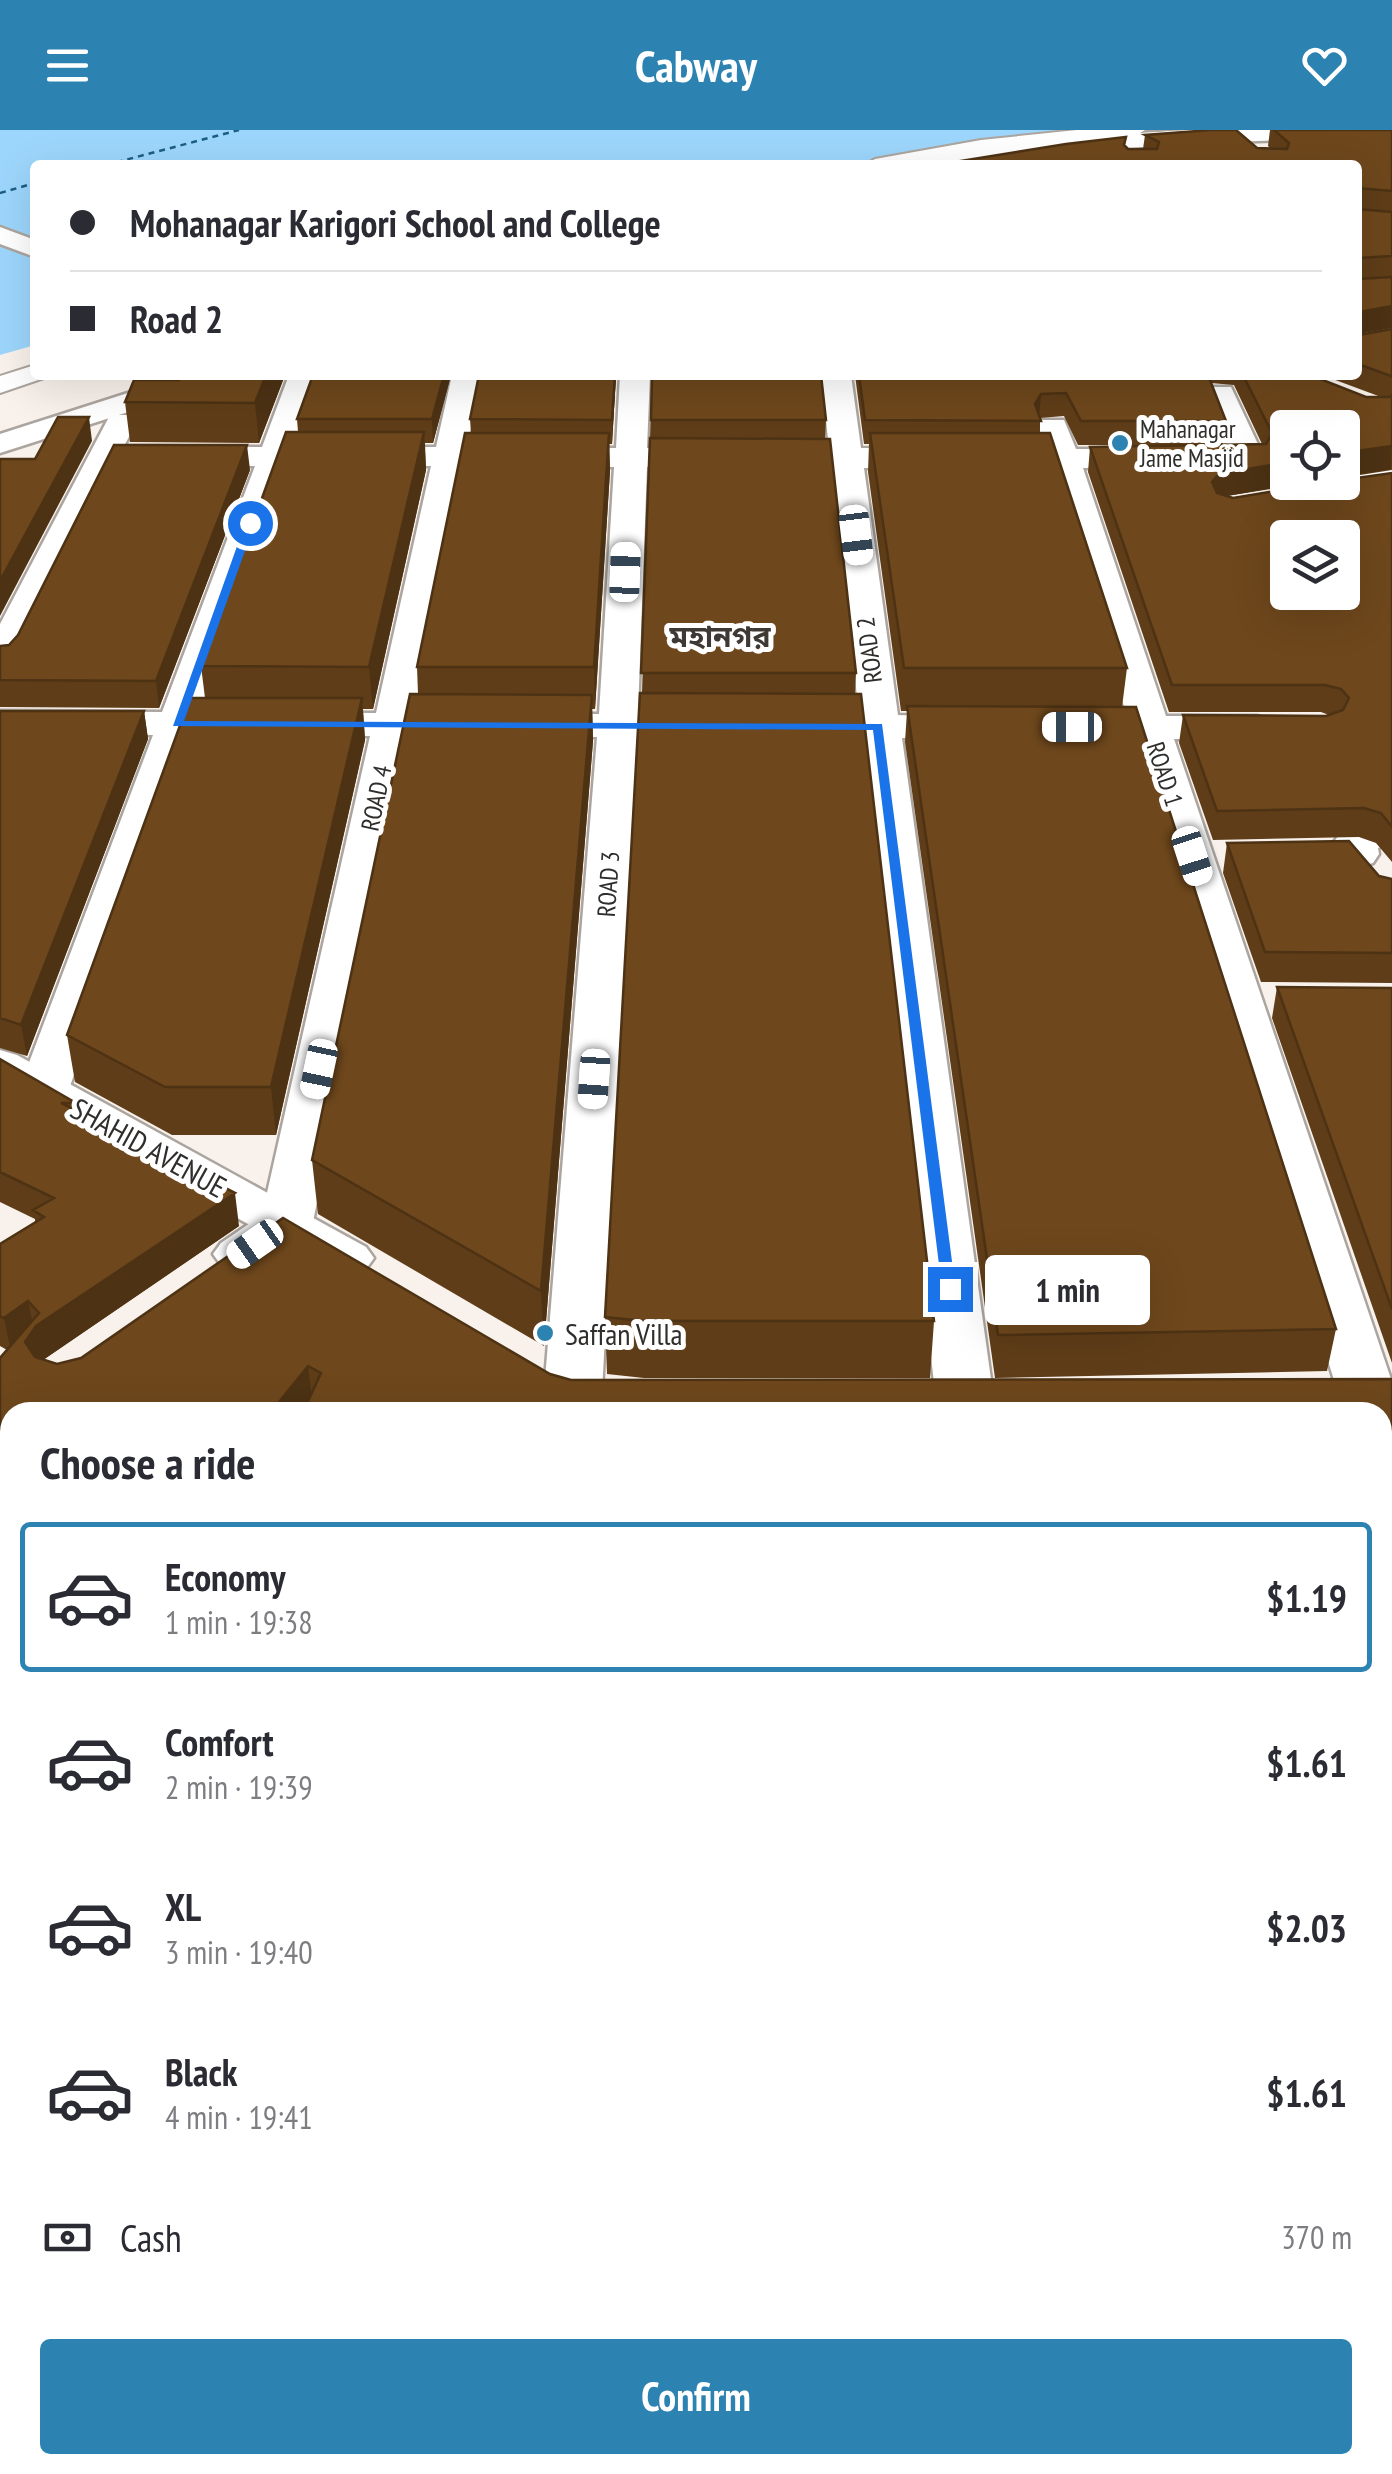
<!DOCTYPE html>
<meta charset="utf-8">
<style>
:root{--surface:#fff;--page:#f2f2f3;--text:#2b2b33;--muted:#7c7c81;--line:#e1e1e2;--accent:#2c82b1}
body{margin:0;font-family:"PT Sans Narrow","Noto Sans Bengali",sans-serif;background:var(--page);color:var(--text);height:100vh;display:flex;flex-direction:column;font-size:38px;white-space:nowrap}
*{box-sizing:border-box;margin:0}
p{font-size:32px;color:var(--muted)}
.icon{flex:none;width:55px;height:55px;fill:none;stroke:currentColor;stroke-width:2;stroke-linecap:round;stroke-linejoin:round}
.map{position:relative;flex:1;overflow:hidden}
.details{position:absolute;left:0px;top:1272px;width:1392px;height:1072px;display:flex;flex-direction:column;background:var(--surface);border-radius:30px 30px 0 0;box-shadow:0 10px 40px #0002}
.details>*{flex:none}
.banner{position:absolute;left:30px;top:30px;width:1332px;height:220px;border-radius:10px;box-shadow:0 10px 40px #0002;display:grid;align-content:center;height:220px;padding:0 40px;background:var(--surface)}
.tools{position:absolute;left:1270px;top:280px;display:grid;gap:20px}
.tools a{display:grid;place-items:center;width:90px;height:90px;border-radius:10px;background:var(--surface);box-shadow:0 10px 40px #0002;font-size:50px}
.end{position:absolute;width:45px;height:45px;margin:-22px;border:12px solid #1a73e8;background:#fff;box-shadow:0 0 0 5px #fff}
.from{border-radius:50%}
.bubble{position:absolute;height:70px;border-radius:10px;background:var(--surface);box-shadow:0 10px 40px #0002;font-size:32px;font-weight:700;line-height:70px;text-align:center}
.car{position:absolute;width:30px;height:60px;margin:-30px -15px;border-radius:12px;box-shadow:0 0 8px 2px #0007;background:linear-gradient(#fff 24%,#345 0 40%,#fff 0 76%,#345 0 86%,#fff 0)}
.banner b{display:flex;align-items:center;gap:35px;height:95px;font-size:38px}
.banner b+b{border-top:2px solid var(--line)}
.banner i{width:25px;height:25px;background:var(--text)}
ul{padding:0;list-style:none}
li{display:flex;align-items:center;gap:30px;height:150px;margin:0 20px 15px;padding:0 20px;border:5px solid transparent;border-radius:10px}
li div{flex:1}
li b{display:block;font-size:38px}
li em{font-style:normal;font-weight:700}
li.current{border-color:var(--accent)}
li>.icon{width:90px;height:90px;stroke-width:1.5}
h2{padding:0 40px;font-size:45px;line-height:120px}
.pay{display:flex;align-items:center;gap:25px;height:110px;padding:0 40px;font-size:38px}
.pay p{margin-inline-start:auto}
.primary-button{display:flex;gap:20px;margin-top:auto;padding:20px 40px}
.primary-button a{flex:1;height:115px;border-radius:10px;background:var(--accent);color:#fff;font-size:40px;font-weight:700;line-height:115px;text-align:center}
header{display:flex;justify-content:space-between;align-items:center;height:130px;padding:0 40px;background:var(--accent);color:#fff;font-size:45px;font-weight:700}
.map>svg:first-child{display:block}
</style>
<header><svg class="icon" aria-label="menu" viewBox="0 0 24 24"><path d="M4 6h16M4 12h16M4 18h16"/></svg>Cabway<svg class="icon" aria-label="heart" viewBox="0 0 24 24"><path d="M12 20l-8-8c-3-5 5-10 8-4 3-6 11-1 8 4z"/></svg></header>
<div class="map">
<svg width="1392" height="2344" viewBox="0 0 1392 2344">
<rect width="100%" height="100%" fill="#f9f2ec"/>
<path fill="#9dd6fc" d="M0 0H1074L984 10 842 35H35V215L0 225Z"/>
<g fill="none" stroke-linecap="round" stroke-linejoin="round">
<path stroke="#1c5e82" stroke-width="2.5" stroke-dasharray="6 5" stroke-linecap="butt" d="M106 35 239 0
M0 63 35 53"/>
<defs>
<path id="pedestrian" d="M1077 0H1145L1135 6 981 22 909 35H865L875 29 981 10Z
M35 235V245H46L44 248 0 263V246Z"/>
<path id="minor" d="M289 245H319L294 317H436L452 245H482L467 317 616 318 620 245H650L647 318H829L821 245H851L861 318 1044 319 1037 297 1042 290H1064L1076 319H1229L1205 263 1209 257H1231L1265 329 1260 336 1083 338 1166 586H1257L1271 590 1277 598 1271 606 1257 610 1174 609 1392 1252V1269L1387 1276 1367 1281 1347 1276 1338 1263 1135 609 1054 605 1048 597 1054 589 1127 586 1050 338H864L898 585 996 589 1002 597 996 605 902 608 994 1271 986 1282H944L936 1271 862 608 637 607 602 1262 593 1275 573 1280 553 1275 544 1262 597 607 410 606 313 1092C294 1121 255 1144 221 1135L213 1124 221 1113 262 1085 370 606H192L69 959 61 969 44 974 27 969 19 959 153 605H0V581L162 582 255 336H115L19 530 13 538 0 541V494L110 285H132L137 292 124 316 262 317ZM287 336H431L376 583 201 582ZM464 337H614L599 584 415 583ZM647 337 832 338 859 585 638 584Z
M1392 306V326L1377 331 1392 339V361L1342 338V328L1355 317Z
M1392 685V713L1378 718 1379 724 1373 733 1358 737 1343 733 1334 712 1340 703Z
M10 1807V1935L0 1939V1810Z"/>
<path id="tertiary" d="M0 920 17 925 366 1117 374 1128 366 1139 347 1144 328 1139 0 955Z"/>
<path id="secondary" d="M1189 0H1392V9C1298 9 1203 11 1110 20 1048 25 989 35 927 35 946 15 1150 2 1189 0Z
M0 97 35 110V127L0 114Z
M184 245H229L225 251 0 323V304Z"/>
</defs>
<use href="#pedestrian" stroke="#aca59f" stroke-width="4"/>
<use href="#minor" stroke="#aca59f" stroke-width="5"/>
<use href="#tertiary" stroke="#aca59f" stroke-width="5"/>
<use href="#secondary" stroke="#aca59f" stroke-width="5"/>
<use href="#pedestrian" fill="#fff" fill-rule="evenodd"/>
<use href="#minor" fill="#fff" fill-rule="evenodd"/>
<use href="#tertiary" fill="#fff" fill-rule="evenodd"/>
<use href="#secondary" fill="#fff" fill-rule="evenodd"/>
</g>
<path fill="#5f3d18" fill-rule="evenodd" d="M1270 0H1392V198L1359 204V205L1392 199V340L1226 366 1233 368 1392 343V732L1376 713 1359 707 1213 710 1179 613 1183 585H1329L1321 582H1169L1088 342 1090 317 1198 315H1078L1064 286 1040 288V303L1127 538 1122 577 1336 1199 1327 1241 995 1248 905 612 907 581H901L868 342 869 314H864L855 245H1310L1366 267H1381L1322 245H1358V35H936L1126 7 1125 16 1128 19H1143L1145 5 1271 19 1268 16ZM1211 253 1234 255 1262 314 1223 315 1226 291Z
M285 245 259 313 130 312 125 272 179 250Z
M451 245 433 313H425L426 340 373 579H363L365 610 276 1005H172L75 952 67 905 205 568 201 536 298 302 297 289Z
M479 245H616L612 314H609L610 341 595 579H592L593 611 544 1216 318 1084 312 1030 418 564 417 537 471 303 470 289Z
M652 245 826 290 825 309 856 543 855 564 934 1191 930 1248H644L607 1244 605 1187 642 563Z
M250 340 159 578 0 577V516L9 515Z
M0 581H144L148 609 27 926 0 918Z
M1227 713 1392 749V853L1261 852 1223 743Z
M1277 857 1392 858V1233L1272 888Z
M0 929 76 973 78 982 239 1096 43 1230 57 1234 81 1228 550 1244 571 1250 1392 1249V1503H1382V1282L304 1279 302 1282H10V1804L0 1807V1535L6 1532 5 1511 0 1510V1228L7 1220 0 1216V1114L35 1092V1089L0 1072Z
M10 1807V1827L5 1810Z
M10 2039V2207L0 2206V2063Z"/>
<path fill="#4d3214" d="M1392 176V198L1358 204 1359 182Z
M266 245H285L259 313 255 273Z
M444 245H451L433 313 432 289Z
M615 245H616L612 314V290Z
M1041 264 1039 288 1035 274Z
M89 287 92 311 0 486V451Z
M424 302 426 340 373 579 369 537Z
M609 303 610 341 595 579 594 537Z
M247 315 250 340 159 578 156 551Z
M1392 316 1391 339 1342 347V323Z
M1288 332V352H1309L1216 368 1212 352 1219 344Z
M592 565 593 611 544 1216 541 1161Z
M362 568 365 610 276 1005 271 957Z
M144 581 148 609 27 926 21 895Z
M235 1063 239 1096 43 1230 32 1246 25 1212 11 1222 4 1188 28 1171 34 1199 36 1196Z
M308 1236 312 1269 302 1282H271Z
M10 1753V1793L5 1772Z
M0 1769 9 1803 0 1807Z
M304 2335H320L318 2344H302Z"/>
<path fill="#6e471c" stroke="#4d3214" stroke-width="2.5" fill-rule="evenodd" d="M1211 0H1236L1257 18 1287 19 1289 13 1274 0H1392V61L1358 58V79L1392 82V126L1359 128V149L1392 147V176L1359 182V205L1392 199V248L1391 246 1358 234V35H936L1066 14 1126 7 1124 15 1128 19H1157L1159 12 1145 5Z
M179 245H266L255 273 125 272 134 250H179Z
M313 245H444L432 289H297Z
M479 245H615L612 290 470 289Z
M652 245H821L826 290H651Z
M859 245H1208L1226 291H1081L1066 263 1041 264 1035 274 1041 291 865 290Z
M1243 245H1310L1366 267H1390L1392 265V316L1342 323V298H1288V332L1219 344 1212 352 1217 363 1233 368 1330 352H1342V350L1392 343V697L1381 683 1364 678 1217 681 1183 585 1326 586 1343 580 1349 568 1341 559 1325 555H1172L1090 317 1266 314 1272 303ZM1288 408H1342V462H1288Z
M58 287H89L0 451V329H35Z
M286 302H424L369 537 201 536Z
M465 303H609L594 537H417Z
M870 303H1050L1127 538H904Z
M650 308 830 309 856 543H641Z
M114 315H247L156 551 0 550V516L9 515 18 505Z
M640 563 861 564 934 1191H643L605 1187Z
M410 564 592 565 541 1161 312 1030Z
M190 568H362L271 957H165L67 905Z
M907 576 1136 577 1336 1199 998 1205Z
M0 581H144L21 895 0 888Z
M1349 711 1379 746 1392 749V823L1265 822 1227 713Z
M1277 857 1392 858V1179Z
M0 929 76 973H61L235 1063 36 1196 25 1212 35 1227 57 1234 81 1228 283 1088 550 1244 571 1250 1392 1249V1468L1382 1467V1282H303L321 1243 308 1236 271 1282H10V1753L5 1772 0 1768V1535L6 1532 5 1479 0 1477V1228L39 1183 28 1171 4 1188 0 1186V1114L44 1087 33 1080 54 1068 0 1042Z
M10 2039V2169L0 2168V2063Z
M76 2335H304L302 2344H73Z"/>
<path fill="#1a73e8" d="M246 391 255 393 184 591 882 594 956 1162 942 1159 873 600 173 596Z"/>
<g fill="#2c82b1" stroke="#fff" stroke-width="4">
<circle cx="1120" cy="313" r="10"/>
<circle cx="545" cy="1203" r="10"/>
</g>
<g text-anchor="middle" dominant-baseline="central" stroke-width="10" stroke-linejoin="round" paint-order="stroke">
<g font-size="25" fill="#302e2c" stroke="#fff" text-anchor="start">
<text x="1140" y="299">Mahanagar<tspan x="1140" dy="29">Jame Masjid</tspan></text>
</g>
<g font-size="25" fill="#302e2c" stroke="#fff">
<text transform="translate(869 520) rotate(-97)">ROAD 2</text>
<text transform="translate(1165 644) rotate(72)">ROAD 1</text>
<text transform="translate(376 668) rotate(-78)">ROAD 4</text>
<text transform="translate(608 754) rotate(-86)">ROAD 3</text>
</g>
<g font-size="30" font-weight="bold" fill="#3e3934" stroke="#fff">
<text x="720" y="505">মহানগর</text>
</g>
<g font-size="30" fill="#302e2c" stroke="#fff">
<text transform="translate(149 1017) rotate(29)">SHAHID AVENUE</text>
</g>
<g font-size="30" fill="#302e2c" stroke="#fff" text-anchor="start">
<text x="565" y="1203">Saffan Villa</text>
</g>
</g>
</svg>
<div class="tools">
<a><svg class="icon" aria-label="locate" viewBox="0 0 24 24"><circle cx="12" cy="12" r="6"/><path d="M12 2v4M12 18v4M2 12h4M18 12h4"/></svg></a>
<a><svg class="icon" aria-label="layers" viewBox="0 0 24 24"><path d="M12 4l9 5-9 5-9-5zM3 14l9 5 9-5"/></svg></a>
</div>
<i class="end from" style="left:250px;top:393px"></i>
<i class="end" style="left:950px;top:1159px"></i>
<div class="bubble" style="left:985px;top:1125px;width:165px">1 min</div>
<i class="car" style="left:856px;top:405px;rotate:173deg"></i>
<i class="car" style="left:625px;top:442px;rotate:2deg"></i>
<i class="car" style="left:1072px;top:597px;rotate:270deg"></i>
<i class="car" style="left:1192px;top:726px;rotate:162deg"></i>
<i class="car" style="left:319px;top:939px;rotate:192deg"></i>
<i class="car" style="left:594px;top:949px;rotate:184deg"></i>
<i class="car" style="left:255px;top:1114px;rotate:235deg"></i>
<div class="banner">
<b><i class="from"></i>Mohanagar Karigori School and College</b>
<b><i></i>Road 2</b>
</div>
<section class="details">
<h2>Choose a ride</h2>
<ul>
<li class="current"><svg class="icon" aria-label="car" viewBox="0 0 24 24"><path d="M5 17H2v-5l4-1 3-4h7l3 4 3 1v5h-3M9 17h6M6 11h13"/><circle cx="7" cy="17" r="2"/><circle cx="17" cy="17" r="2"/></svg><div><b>Economy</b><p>1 min · 19:38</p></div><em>$1.19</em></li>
<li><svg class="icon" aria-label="car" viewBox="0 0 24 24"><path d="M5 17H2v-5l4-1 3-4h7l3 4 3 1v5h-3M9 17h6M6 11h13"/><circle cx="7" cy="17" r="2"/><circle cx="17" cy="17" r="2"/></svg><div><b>Comfort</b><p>2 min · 19:39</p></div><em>$1.61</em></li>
<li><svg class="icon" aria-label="car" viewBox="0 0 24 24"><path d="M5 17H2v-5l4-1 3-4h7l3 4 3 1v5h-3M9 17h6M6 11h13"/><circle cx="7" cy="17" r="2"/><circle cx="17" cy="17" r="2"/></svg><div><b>XL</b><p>3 min · 19:40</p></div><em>$2.03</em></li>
<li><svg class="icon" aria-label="car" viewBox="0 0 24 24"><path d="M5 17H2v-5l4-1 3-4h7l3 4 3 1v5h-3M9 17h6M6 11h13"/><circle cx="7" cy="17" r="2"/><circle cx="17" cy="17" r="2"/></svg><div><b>Black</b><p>4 min · 19:41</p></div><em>$1.61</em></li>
</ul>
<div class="pay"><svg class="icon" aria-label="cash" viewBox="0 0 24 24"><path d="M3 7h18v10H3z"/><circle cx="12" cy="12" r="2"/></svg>Cash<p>370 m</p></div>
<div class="primary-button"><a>Confirm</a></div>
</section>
</div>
